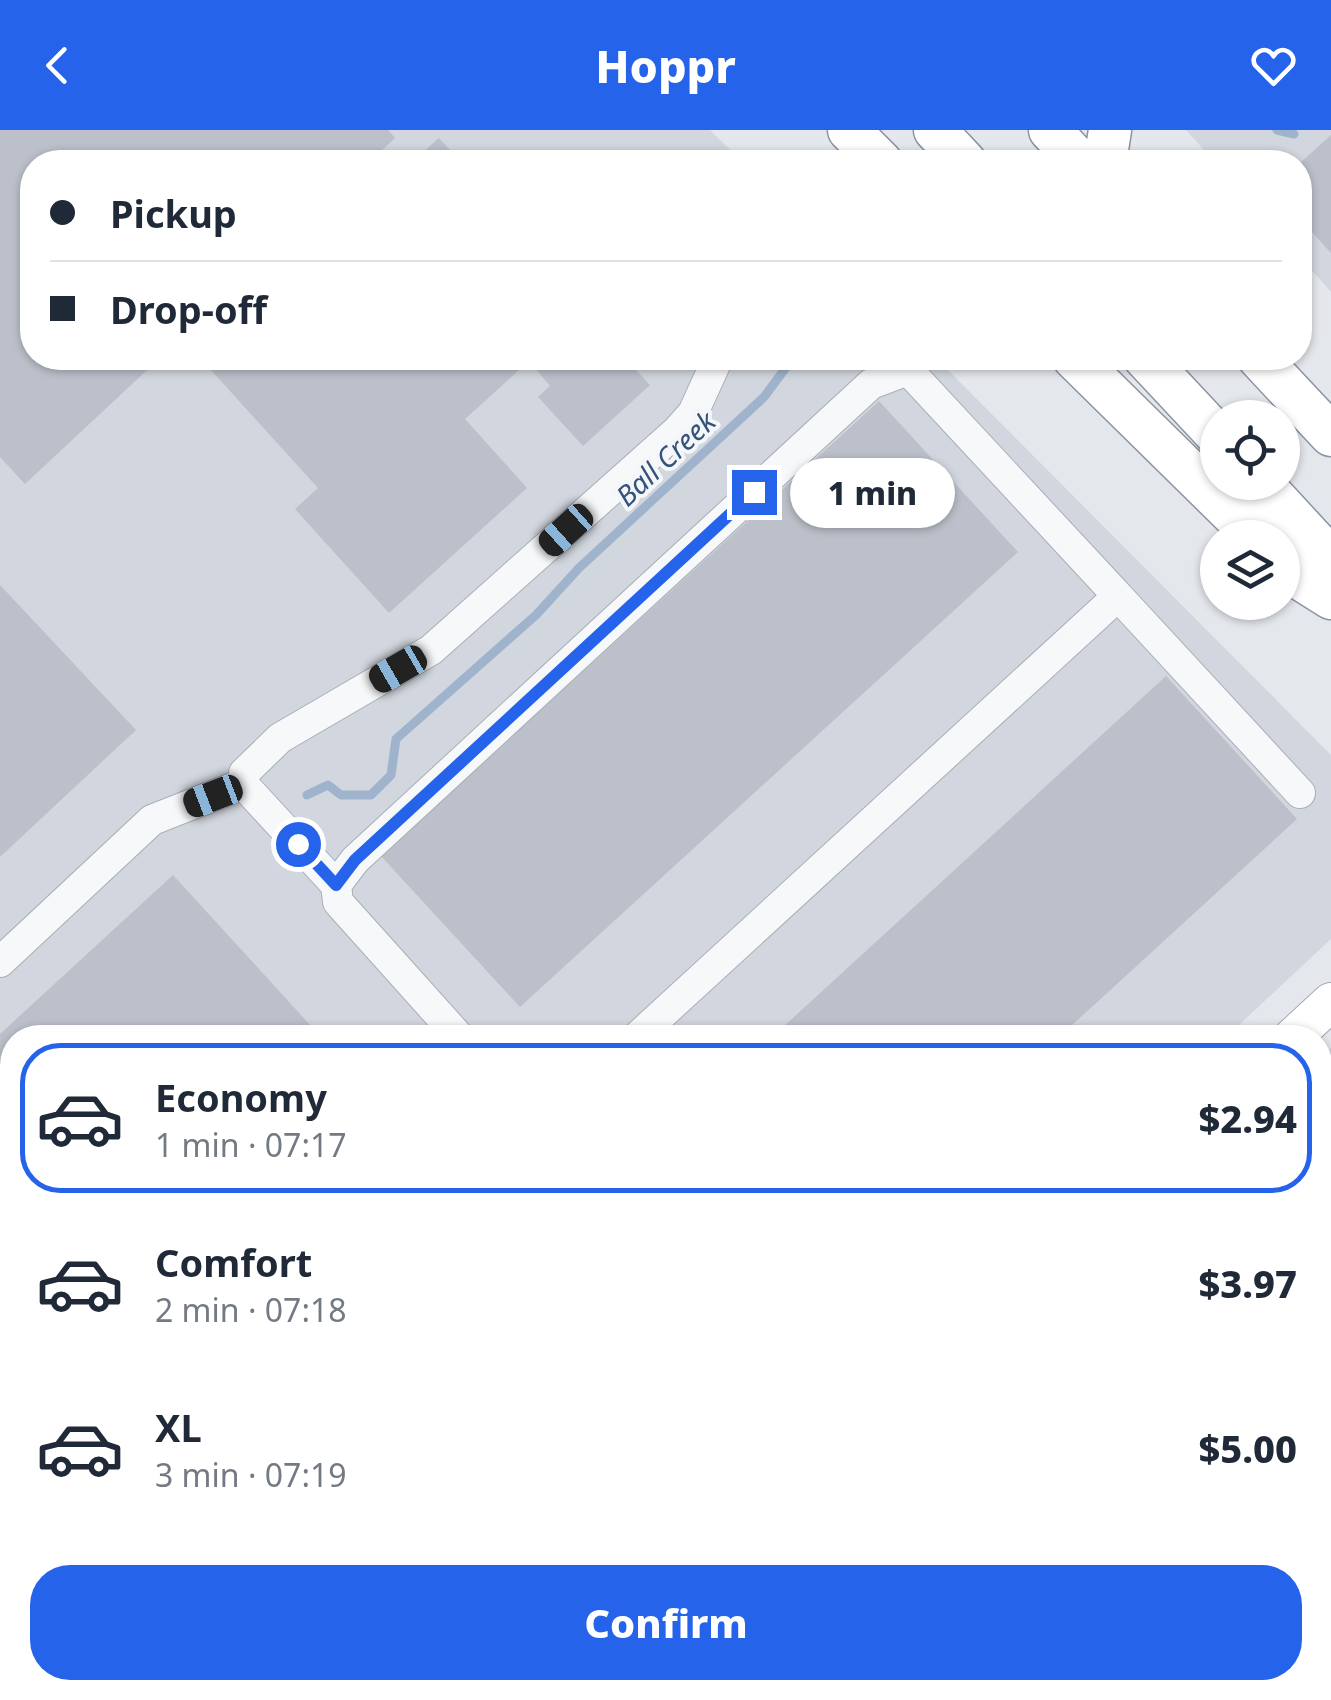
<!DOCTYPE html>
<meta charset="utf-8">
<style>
:root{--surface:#fff;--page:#f2f2f3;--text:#1f2937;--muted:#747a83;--line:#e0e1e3;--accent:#2563eb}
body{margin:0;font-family:"Noto Sans",sans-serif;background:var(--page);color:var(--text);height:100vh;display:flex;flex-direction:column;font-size:38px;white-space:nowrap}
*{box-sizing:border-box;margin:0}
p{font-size:32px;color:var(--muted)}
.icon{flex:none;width:55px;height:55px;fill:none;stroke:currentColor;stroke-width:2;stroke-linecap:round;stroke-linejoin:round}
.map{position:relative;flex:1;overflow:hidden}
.sheet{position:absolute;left:0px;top:895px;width:1332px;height:675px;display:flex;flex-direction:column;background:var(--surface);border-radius:40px 40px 0 0;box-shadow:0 2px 8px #0004}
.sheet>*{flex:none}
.banner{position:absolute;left:20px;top:20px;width:1292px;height:220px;border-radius:40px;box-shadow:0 2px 8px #0004;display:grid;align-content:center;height:220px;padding:0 30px;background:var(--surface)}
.buttons{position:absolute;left:1200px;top:270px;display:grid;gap:20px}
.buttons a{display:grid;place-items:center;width:100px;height:100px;border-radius:50%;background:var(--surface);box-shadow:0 2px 8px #0004;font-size:50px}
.end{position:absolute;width:45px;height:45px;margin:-22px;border:12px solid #2563eb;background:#fff;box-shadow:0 0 0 5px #fff}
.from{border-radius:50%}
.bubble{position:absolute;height:70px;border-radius:35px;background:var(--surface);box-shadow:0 2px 8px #0004;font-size:32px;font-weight:800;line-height:70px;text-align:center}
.car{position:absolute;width:30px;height:60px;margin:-30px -15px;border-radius:12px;box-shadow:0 0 8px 2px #0007;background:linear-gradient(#222 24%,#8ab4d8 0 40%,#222 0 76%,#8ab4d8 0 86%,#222 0)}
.banner b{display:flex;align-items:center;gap:35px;height:95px;font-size:38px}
.banner b+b{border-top:2px solid var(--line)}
.banner i{width:25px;height:25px;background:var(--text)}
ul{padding:18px 0 0;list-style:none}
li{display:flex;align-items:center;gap:30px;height:150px;margin:0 20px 15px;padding:0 10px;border:5px solid transparent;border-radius:40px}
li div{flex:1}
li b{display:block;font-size:38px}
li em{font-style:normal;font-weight:800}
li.selected{border-color:var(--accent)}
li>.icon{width:90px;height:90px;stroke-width:1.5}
.primary-button{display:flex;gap:20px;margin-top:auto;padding:20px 30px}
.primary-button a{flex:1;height:115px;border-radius:40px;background:var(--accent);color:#fff;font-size:40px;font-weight:800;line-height:115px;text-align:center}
header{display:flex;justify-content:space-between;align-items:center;height:130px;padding:0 30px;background:var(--accent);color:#fff;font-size:45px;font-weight:800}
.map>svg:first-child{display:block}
</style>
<header><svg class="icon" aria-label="back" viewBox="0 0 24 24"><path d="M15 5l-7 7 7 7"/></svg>Hoppr<svg class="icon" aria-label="heart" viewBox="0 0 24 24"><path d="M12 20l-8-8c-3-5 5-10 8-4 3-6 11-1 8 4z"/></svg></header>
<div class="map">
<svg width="1331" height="1570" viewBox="0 0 1331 1570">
<rect width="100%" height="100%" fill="#e4e7ec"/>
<path fill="#d2d6de" d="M0 0H710L743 32H32V228H936L1331 625V809L1226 907 12 908V1558H529L516 1570H0Z
M1186 0H1331V162L1300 127V32H1215Z
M1331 918V1570H1154L1143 1558H1320V928Z
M625 1558H1067L1079 1570H612Z"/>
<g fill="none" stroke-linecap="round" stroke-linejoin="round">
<path stroke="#9fb4cc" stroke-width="9" d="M1277 0 1294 4
M307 665 328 655 341 665H371L391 645 396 609 536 485 579 438 764 267 793 228"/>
</g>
<path fill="#bbc0ca" d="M0 0H388L395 8 369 32H32V228H160L25 354 0 327Z
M1331 5V123L1300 89V33Z
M439 8 461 32H412Z
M200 228H625L650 255 583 316 538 267 550 256 529 231 465 289 527 358 389 483 295 379 318 358Z
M879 271 1018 422 520 877 381 726Z
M0 455 136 600 0 727Z
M1166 546 1297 689 1058 908H771Z
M173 745 322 908H12V1175L0 1186V904Z
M1331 1167V1310L1320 1298V1177Z
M1320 1304 1331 1316V1451L1320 1460Z"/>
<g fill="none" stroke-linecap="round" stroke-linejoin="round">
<defs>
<path id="minor" d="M1118 466 1300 663
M243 654 244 643 280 608 431 520 677 301 693 283 718 228
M0 832 152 690 243 654 336 755
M460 908 338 772 336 755 355 730 871 254 908 240 1118 466 636 908
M0 1230 12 1244
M319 1558 330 1570
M1113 1558 1125 1570
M427 1570 441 1558
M1200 1570 1213 1558"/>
<path id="major" d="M1292 908 1331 872
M0 1371 12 1385
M169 1558 180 1570
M574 1570 588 1558"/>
<path id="highway" d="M849 0 881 32
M935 0 965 32
M1050 0 1080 32
M1105 32 1110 0
M1074 228 1257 408
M1145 228 1218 306
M1259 228 1331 305
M1260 352 1331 429
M1282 432 1296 446 1331 468"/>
</defs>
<use href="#minor" stroke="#a9aeb7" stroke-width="32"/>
<use href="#major" stroke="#a3abb8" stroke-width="40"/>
<use href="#highway" stroke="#8b94a3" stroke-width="45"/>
<use href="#minor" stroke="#f7f8fa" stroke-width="30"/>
<use href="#major" stroke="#fff" stroke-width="38"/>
<use href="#highway" stroke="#fff" stroke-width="42"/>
</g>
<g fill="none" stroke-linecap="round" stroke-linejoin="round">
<path stroke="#2563eb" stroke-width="12" d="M298 714 336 755 355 730 754 362"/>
</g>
<g text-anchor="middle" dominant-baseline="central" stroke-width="8" stroke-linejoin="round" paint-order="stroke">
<g font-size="28" font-style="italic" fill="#34527a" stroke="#f4f6f9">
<text transform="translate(665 328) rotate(-43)">Ball Creek</text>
</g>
</g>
</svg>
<div class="buttons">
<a><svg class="icon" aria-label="locate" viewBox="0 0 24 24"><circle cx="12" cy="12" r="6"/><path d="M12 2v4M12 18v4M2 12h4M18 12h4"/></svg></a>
<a><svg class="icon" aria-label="layers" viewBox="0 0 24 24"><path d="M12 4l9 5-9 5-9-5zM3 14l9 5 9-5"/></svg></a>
</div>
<i class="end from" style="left:298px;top:714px"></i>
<i class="end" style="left:754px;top:362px"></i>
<div class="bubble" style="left:790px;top:328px;width:165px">1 min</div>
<i class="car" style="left:566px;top:400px;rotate:228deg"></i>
<i class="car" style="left:398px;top:539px;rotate:240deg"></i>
<i class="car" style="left:213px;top:666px;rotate:249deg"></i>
<div class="banner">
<b><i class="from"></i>Pickup</b>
<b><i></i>Drop-off</b>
</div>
<section class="sheet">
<ul>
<li class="selected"><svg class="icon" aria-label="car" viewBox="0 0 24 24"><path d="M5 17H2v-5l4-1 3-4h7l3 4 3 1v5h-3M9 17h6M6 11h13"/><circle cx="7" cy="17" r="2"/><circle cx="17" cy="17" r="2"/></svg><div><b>Economy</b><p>1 min · 07:17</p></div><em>$2.94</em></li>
<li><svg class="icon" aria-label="car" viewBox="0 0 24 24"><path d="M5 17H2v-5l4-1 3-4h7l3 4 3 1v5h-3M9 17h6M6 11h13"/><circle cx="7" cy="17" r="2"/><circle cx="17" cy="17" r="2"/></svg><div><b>Comfort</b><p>2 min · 07:18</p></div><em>$3.97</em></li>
<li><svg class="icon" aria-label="car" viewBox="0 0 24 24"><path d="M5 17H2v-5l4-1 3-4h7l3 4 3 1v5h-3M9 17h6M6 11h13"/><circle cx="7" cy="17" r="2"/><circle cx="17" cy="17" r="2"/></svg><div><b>XL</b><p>3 min · 07:19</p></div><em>$5.00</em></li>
</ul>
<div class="primary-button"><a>Confirm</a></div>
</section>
</div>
